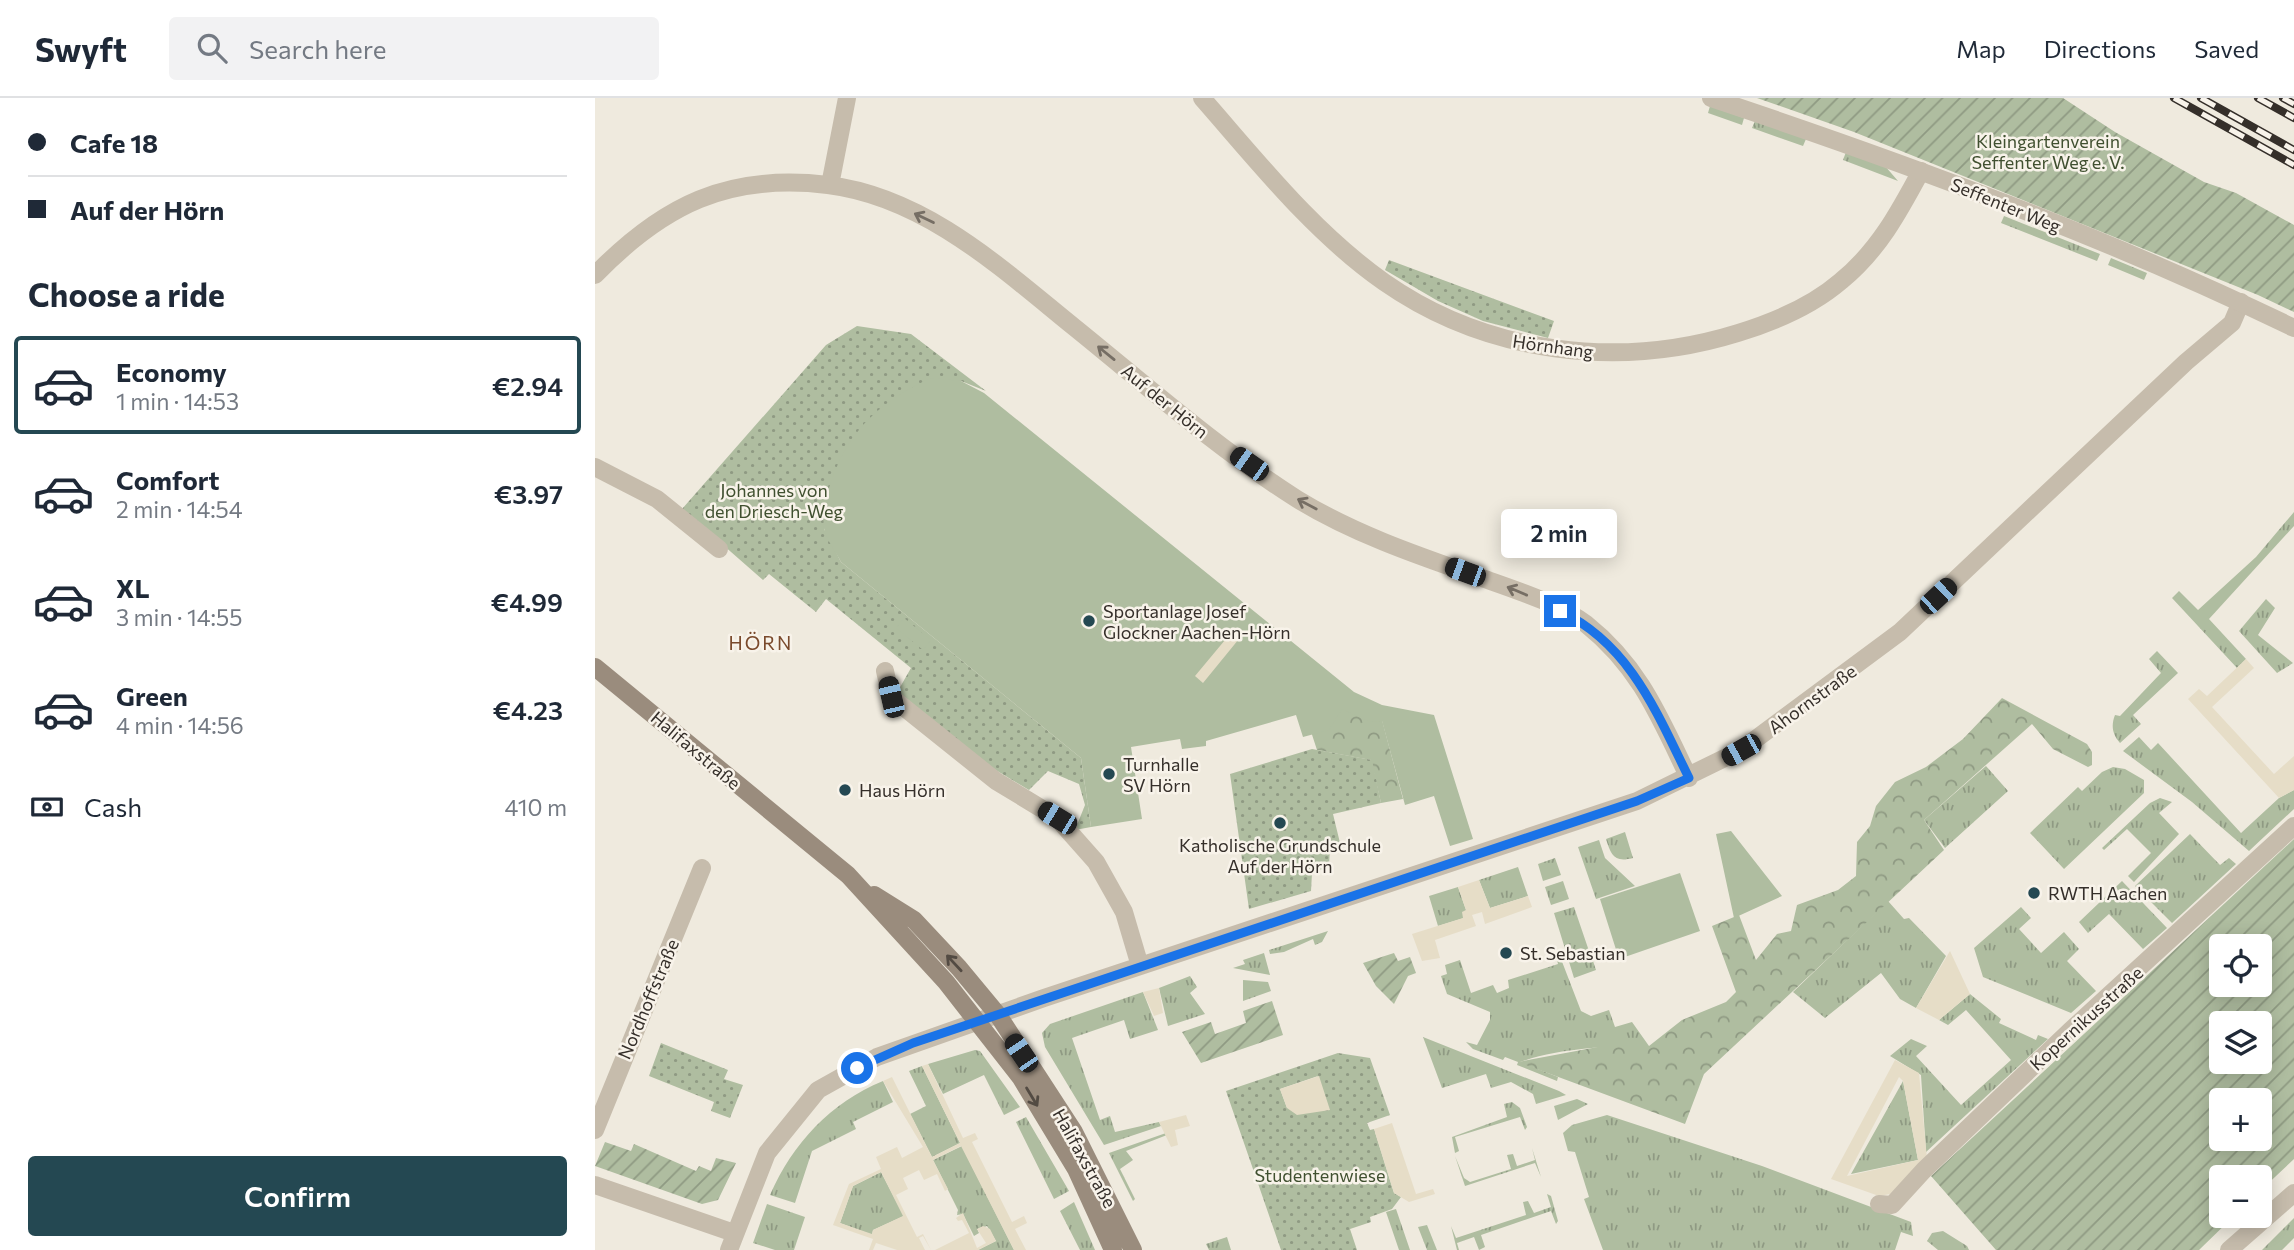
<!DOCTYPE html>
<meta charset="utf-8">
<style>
:root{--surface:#fff;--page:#f2f2f3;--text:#1f2937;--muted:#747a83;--line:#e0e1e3;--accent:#244852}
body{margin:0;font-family:Commissioner,sans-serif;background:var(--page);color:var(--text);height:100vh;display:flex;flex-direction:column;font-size:26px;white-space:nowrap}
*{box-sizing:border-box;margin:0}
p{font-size:23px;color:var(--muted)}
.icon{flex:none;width:38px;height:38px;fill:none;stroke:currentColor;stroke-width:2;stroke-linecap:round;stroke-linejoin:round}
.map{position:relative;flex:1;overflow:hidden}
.details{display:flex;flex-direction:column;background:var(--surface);width:595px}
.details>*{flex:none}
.guide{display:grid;align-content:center;height:154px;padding:0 28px;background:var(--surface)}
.tools{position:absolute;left:1614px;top:836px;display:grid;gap:14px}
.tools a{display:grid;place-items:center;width:63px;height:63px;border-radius:7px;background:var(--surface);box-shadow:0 4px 18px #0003;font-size:35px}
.end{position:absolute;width:32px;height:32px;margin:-16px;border:9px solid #1a73e8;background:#fff;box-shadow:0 0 0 4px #fff}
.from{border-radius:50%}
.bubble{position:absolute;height:49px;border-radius:7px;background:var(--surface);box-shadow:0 4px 18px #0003;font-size:23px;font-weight:600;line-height:49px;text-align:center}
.car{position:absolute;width:21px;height:42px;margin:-21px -10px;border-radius:9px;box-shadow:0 0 5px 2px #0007;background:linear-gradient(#222 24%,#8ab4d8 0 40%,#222 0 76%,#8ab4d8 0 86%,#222 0)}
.guide b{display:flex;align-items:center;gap:24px;height:66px;font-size:26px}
.guide b+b{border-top:2px solid var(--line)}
.guide i{width:18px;height:18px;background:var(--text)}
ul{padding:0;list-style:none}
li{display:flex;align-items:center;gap:21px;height:98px;margin:0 14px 10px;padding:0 14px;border:4px solid transparent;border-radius:7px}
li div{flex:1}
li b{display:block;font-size:26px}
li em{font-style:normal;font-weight:600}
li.on{border-color:var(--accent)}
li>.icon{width:63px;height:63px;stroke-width:1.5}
h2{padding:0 28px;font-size:32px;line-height:84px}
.pay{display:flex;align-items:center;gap:18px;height:77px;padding:0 28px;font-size:26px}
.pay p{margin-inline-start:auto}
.cta{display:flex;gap:14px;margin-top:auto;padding:14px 28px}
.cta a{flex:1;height:80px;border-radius:7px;background:var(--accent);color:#fff;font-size:28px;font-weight:600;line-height:80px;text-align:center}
header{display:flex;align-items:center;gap:42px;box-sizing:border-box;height:98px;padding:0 35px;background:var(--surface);border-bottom:2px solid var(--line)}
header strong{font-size:33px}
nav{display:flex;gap:38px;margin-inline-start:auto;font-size:24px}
.search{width:490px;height:63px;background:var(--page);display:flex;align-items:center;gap:18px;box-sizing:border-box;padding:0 24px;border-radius:7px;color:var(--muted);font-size:26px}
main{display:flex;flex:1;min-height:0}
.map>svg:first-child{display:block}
</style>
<header>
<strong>Swyft</strong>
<div class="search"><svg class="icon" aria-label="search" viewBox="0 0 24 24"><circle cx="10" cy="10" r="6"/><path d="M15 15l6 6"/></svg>Search here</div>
<nav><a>Map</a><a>Directions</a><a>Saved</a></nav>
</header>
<main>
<section class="details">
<div class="guide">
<b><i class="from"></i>Cafe 18</b>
<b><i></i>Auf der Hörn</b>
</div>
<h2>Choose a ride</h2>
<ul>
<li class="on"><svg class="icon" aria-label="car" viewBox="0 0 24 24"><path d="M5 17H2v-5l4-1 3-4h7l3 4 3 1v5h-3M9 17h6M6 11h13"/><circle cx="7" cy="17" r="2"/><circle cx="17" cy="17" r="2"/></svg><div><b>Economy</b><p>1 min · 14:53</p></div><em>€2.94</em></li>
<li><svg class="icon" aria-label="car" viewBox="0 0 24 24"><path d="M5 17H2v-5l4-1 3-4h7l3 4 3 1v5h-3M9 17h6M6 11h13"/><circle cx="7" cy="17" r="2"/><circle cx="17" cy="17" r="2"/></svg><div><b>Comfort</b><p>2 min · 14:54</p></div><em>€3.97</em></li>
<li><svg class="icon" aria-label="car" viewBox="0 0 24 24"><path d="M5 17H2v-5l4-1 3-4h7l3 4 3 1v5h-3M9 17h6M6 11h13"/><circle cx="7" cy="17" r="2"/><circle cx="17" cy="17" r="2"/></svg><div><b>XL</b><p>3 min · 14:55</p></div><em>€4.99</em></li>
<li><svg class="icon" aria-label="car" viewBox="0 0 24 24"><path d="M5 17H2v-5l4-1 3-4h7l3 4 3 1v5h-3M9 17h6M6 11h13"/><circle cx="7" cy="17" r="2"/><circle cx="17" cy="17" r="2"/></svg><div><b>Green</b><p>4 min · 14:56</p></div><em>€4.23</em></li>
</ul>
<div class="pay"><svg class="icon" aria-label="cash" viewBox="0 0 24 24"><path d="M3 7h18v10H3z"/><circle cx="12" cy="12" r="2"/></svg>Cash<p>410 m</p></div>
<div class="cta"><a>Confirm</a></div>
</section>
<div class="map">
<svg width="1699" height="1152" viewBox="0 0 1699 1152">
<defs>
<pattern id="grass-tufts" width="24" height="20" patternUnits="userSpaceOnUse" patternTransform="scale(1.75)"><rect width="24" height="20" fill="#afbda0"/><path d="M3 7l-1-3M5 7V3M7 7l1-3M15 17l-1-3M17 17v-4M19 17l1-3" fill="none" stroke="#8f9a83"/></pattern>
<pattern id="forest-crowns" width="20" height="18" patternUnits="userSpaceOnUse" patternTransform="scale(1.75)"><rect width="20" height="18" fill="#afbda0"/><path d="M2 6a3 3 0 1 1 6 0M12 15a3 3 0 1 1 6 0" fill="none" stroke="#8f9a83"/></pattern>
<pattern id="park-dots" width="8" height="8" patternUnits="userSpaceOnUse" patternTransform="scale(1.75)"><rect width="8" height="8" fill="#afbda0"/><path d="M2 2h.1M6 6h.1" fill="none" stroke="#8f9a83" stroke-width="1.8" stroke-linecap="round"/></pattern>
<pattern id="garden-furrows" width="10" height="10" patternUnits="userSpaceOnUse" patternTransform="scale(1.75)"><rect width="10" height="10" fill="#afbda0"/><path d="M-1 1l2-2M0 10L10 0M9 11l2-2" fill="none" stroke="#8f9a83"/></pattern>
</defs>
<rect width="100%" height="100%" fill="#efeade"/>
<path fill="url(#grass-tufts)" d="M1115 8 1149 20 1147 27 1113 15Z
M1160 23 1211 41 1208 48 1157 30Z
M1251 54 1290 68 1303 83 1248 62Z
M1409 118 1505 156 1502 163 1406 125Z
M1516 160 1552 175 1549 182 1513 167Z
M1699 414V428L1614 521 1651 561 1642 570 1577 500 1584 493 1603 512 1661 459Z
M1671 501 1680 510 1663 537 1698 565 1682 575 1644 533Z
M1562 553 1583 575 1538 617 1546 626 1525 645C1517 636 1516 627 1520 617L1525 618 1566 575 1554 561Z
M1544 639 1556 652 1563 645 1646 735 1684 700 1699 692V711L1654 753 1597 704 1528 653Z
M1391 668 1413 693 1350 750 1329 722Z
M1518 669 1530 671 1549 682V695L1469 771 1435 735 1483 689 1487 693 1507 674Z
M1565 700 1577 704 1564 715 1584 736 1539 784 1533 778 1556 755 1532 731 1509 752 1507 750 1555 705Z
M1030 734 1038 760C1019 765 1016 757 1011 741Z
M1595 736 1625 767 1634 760 1641 766 1577 825 1540 788Z
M1004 742 1010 760 1040 788 1001 801 983 749Z
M960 760 966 777 948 783 943 766Z
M923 769 933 798 895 810 884 782Z
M968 783 974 801 956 807 950 789Z
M1527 783 1572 830 1548 851 1514 816 1493 835 1484 824Z
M863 789 871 812 869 820 843 828 834 798Z
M1293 803 1309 821 1314 820 1351 858 1321 910 1305 901 1286 875 1230 920 1198 894Z
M979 809 994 853 990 854 993 864 998 863 1001 872 979 880 959 815Z
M1426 809 1436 820 1424 831 1446 855 1469 834 1484 851 1472 863 1501 893 1476 915 1388 879 1379 850Z
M733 833 727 844 720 847 718 841 689 854 675 856 674 852Z
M669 855 675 877 638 870 650 866 648 862Z
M966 861 986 913 996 918 1014 912 1020 929 1037 924 1054 948C1012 948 965 950 925 964L963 979 962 983 922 967 923 964 910 959 908 962 878 951 871 944 882 947 895 922V914L852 896 846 878 852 876 850 867 865 862 876 895 898 887 902 895 914 890 913 882 963 866 962 862Z
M595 878 602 889 595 895 610 916 573 928 564 890Z
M648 882 673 884 676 893 648 903Z
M548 894 563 932 535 941 529 922 477 940 505 1022 515 1018 520 1034 564 1024 566 1028 509 1047 450 949 447 935 455 926Z
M1375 896 1406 921 1404 925 1441 942 1443 937 1453 941 1331 1054 1326 977 1295 958 1316 941 1332 948 1321 958 1366 1007 1416 962 1371 912 1353 927 1344 922Z
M828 939 964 993 971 997 941 1006 938 996 916 984 896 990 891 976 847 990Z
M380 952 385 953 425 1009 409 1017 389 977 348 996 333 966Z
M327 968 365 1045 337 1059 315 1016 331 1008 314 973Z
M288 983 298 1004 258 1024 261 1031 217 1053 200 1105 175 1097C198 1045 235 1005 288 983Z
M1308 983 1323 1062 1256 1076Z
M982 1001 993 1006 963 1022 959 1008Z
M917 1004 925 1010 932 1029 930 1032 925 1019 860 1039 864 1053 860 1055 857 1039 912 1019 909 1006Z
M1012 1017 1167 1068 1316 1124 1318 1138 1306 1134 1300 1152H1008L989 1101 994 1099 980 1054 973 1053 968 1035 977 1027Z
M431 1019 474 1093 459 1101 421 1024Z
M571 1035 572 1037 531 1053 538 1062 525 1071 540 1101 538 1103 514 1055Z
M367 1048 419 1152H383L401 1143 392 1128 382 1131 384 1135 379 1138 368 1116 362 1117 363 1112 338 1062Z
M937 1050 946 1079 940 1065 870 1088 860 1058 869 1080 875 1084 916 1071 912 1057 918 1056 922 1068 940 1062Z
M286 1074 309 1118 278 1132 277 1137 245 1125 258 1088Z
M952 1096 956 1098 963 1123 961 1126 956 1113 886 1137 890 1149 884 1152 879 1139 862 1145 864 1152H862L856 1128 861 1140 931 1117 928 1104 933 1103 939 1115 956 1109Z
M479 1104 500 1152H485L465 1113Z
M172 1106 210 1119 199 1152H180L158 1145Z
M801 1111 815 1152H804L791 1114Z
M1699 1120V1140L1687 1152H1667Z
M832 1127 842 1152H832L823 1129Z
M1348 1133 1372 1148 1374 1152H1343L1332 1143 1337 1135Z
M632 1139 636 1152H614L611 1146Z"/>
<path fill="url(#forest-crowns)" d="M1407 600 1492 646 1497 654V667L1493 669 1458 651 1437 626 1329 722 1349 752 1109 976 1090 1026 923 964 1008 948H1054L1087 922 1131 904 1141 894 1117 828 1144 817 1161 862 1182 836 1196 833 1202 807 1243 792 1261 778 1262 744 1275 728 1281 708 1300 684 1331 669 1368 641Z
M734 602 787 622 808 701 786 705 776 662 722 652 708 609Z"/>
<path fill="url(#park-dots)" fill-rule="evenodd" d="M794 162 959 223 953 240 888 223 843 203 790 172Z
M262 228 316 236 391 293 366 283 229 431 246 464 486 660 496 729 480 732 490 707 484 686 453 673 434 692 374 656 300 598 316 570 231 501 221 514 174 476 168 482 87 411 231 247Z
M717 651 777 662 786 705 738 716 745 745 735 748 734 769 717 775 716 793 654 811 635 676Z
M66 945 133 972 129 981 148 987 135 1020 116 1013 119 1004 54 978Z
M743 955 775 960 795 1017 772 1025 775 1032 779 1031 799 1095 806 1099 797 1111 775 1119 776 1124 755 1131 762 1152H686L631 993ZM723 978 692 1010 685 991Z"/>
<path fill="url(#garden-furrows)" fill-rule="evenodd" d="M1162 0H1468L1520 34 1609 84 1641 95 1699 127V214L1663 197 1259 34Z
M1699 741V1061L1664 1094V1080H1626V1118H1639L1604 1152H1401L1336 1078ZM1626 849H1664V887H1626ZM1626 926H1664V964H1626ZM1626 1003H1664V1041H1626Z
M799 855 803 863 815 859 821 875 813 878 799 906 781 888 768 865Z
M677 903 688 937 606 965 587 934 616 924 620 936 651 925 648 913Z
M10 1044 36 1053 39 1046 101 1073 104 1068 116 1073 121 1060 141 1065 123 1102 107 1106 0 1068Z"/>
<path fill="#afbda0" d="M336 280 366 283 389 295 759 594 787 607 839 617 878 741 855 748 839 698 810 707 787 623 775 624 747 611 734 632 708 639 701 617 611 643V648L587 651 585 641 536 649 547 721 496 729 486 660 246 464C241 454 230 440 229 430 227 415 232 395 237 381 255 330 288 302 336 280Z
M309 520 336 542 328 552 301 530Z
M1136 733 1187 798 1139 820 1121 736Z
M1085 775 1105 833 1024 861 1005 801Z"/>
<path fill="#e6ddc7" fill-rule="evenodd" d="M640 530 648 536 608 585 600 578Z
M1651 561 1659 570 1617 609 1679 676 1699 658V692L1684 700 1593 601 1604 591 1612 598Z
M884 782 895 810 933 798 937 809 890 826 887 814 877 817 881 828 840 842 845 860 827 863 817 836 868 820 867 814 871 812 863 789Z
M1355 853 1375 896 1344 922 1321 910Z
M564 890 568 915 559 918 548 894Z
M1300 962 1324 975 1332 1061 1295 1096 1284 1098 1236 1081ZM1304 979 1308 983 1323 1062 1252 1078Z
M333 966 368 1040 380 1035 383 1041 377 1044 417 1124 429 1118 432 1125 420 1131 431 1152H419L366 1048 338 1062 353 1091 350 1093 342 1076 329 1082 324 1072 308 1080 313 1091 301 1097 322 1139 328 1136 336 1152 328 1138 324 1140 330 1152H302L281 1145 278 1152H274L278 1141 238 1127 254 1086 286 1071 281 1059 302 1049 307 1060 328 1049 288 983 297 979 337 1059 365 1045 327 968ZM286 1074 308 1118 278 1132 277 1136 245 1125 258 1088Z
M724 978 735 1012 702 1017 692 1010 685 991Z
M591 1017 595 1028 580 1032 583 1047 576 1049 564 1024Z
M797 1025 821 1096 838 1091 840 1096 814 1104 799 1095 779 1031Z
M368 1115 382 1150 391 1145 382 1131 388 1128 395 1131 401 1143 383 1152H340L374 1135 367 1122 363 1123 361 1120Z"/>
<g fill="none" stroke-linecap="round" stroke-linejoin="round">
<path stroke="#c6bcac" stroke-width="18" d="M607 0C664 65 718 134 789 184 892 256 1024 272 1143 235 1179 224 1217 208 1246 183 1283 153 1304 114 1326 73
M235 87 252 0
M0 177C68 107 133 75 233 87 330 99 406 170 479 229 552 288 623 351 702 401 759 436 824 458 887 480 918 491 965 506 991 526 1045 569 1065 620 1094 680
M0 369 62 401 124 451
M290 573 296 599 401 683 462 720 501 764 529 814 545 868
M0 1032 107 770
M0 1087 139 1135
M1284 1106 1297 1107 1329 1072 1476 932 1699 728
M134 1152 172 1055 223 992 282 959 449 900 1042 703 1146 652 1305 534 1591 264 1637 225 1646 204"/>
<path stroke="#c6bcac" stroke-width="18" d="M1116 0C1314 66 1511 139 1699 230
M1634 1152 1699 1095"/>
<path stroke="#9a8c7d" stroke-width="18" d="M0 569 253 777 351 884 426 980 481 1071 518 1152
M279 797 319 822 364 870 403 917 479 1034 538 1152"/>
<defs>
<path id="rail" d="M1579 0 1699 67
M1606 0 1699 52
M1663 0 1699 20
M1688 0 1699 6"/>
</defs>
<use href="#rail" stroke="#352f2a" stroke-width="8"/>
<use href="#rail" stroke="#f8f3ea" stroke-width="5" stroke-dasharray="16" stroke-linecap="butt"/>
</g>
<defs><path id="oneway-shaft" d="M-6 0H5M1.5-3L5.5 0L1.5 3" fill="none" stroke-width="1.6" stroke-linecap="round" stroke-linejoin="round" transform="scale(1.75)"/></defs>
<g stroke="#766e64">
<use href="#oneway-shaft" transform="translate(329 120) rotate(-154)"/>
<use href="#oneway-shaft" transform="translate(511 255) rotate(-141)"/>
<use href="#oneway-shaft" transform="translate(712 406) rotate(-152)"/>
<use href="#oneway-shaft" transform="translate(922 493) rotate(-157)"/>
</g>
<g stroke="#534b43">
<use href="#oneway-shaft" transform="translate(359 865) rotate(-133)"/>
<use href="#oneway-shaft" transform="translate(437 999) rotate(59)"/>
</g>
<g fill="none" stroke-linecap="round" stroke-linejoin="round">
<path stroke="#1a73e8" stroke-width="9" d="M262 970 318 945 1042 703 1094 680C1062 615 1035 546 965 513"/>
</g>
<g fill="#244852" stroke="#f8f3ea" stroke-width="2.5">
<circle cx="494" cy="523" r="7"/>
<circle cx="514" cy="676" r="7"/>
<circle cx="250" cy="692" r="7"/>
<circle cx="685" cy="725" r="7"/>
<circle cx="1439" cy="795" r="7"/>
<circle cx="911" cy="855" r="7"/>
</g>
<g text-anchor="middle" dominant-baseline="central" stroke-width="5" stroke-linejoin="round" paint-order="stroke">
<g font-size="18" fill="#405030" stroke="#f8f3ea">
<text x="1453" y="43">Kleingartenverein<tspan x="1453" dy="21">Seffenter Weg e. V.</tspan></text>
<text x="179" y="392">Johannes von<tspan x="179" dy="21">den Driesch-Weg</tspan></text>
<text x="725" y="1077">Studentenwiese</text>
</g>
<g font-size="18" fill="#352f2a" stroke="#f8f3ea">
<text transform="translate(1411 107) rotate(22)">Seffenter Weg</text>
<text transform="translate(958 248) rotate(8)">Hörnhang</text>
<text transform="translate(570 303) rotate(39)">Auf der Hörn</text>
<text transform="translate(1217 601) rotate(-36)">Ahornstraße</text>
<text transform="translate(101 652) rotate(40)">Halifaxstraße</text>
<text transform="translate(53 901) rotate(-67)">Nordhoffstraße</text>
<text transform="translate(1491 920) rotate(-42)">Kopernikusstraße</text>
<text transform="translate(490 1060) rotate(61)">Halifaxstraße</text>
</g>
<g font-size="18" fill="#352f2a" stroke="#f8f3ea" text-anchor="start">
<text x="508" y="513">Sportanlage Josef<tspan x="508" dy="21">Glockner Aachen-Hörn</tspan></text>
<text x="528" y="666">Turnhalle<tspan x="528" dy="21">SV Hörn</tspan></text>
<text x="264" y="692">Haus Hörn</text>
<text x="685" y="747" text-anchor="middle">Katholische Grundschule<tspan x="685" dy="21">Auf der Hörn</tspan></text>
<text x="1453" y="795">RWTH Aachen</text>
<text x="925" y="855">St. Sebastian</text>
</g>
<g font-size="19" letter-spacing="2" fill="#7a4a2c" stroke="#f8f3ea">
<text x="166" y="544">HÖRN</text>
</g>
</g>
</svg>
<div class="tools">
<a><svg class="icon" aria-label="locate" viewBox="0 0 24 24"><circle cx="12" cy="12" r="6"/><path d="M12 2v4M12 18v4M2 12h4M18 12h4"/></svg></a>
<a><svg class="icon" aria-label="layers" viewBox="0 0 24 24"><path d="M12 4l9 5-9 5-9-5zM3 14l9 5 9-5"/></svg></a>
<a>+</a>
<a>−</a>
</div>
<i class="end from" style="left:262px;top:970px"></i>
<i class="end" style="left:965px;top:513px"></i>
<div class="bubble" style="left:906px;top:411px;width:116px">2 min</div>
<i class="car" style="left:654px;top:366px;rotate:305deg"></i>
<i class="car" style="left:870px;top:474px;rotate:290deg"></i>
<i class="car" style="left:1343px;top:498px;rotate:47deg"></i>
<i class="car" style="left:296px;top:599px;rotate:347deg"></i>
<i class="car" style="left:1146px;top:652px;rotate:241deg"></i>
<i class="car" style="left:462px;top:720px;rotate:301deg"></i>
<i class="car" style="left:426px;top:955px;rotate:326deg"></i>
</div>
</main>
